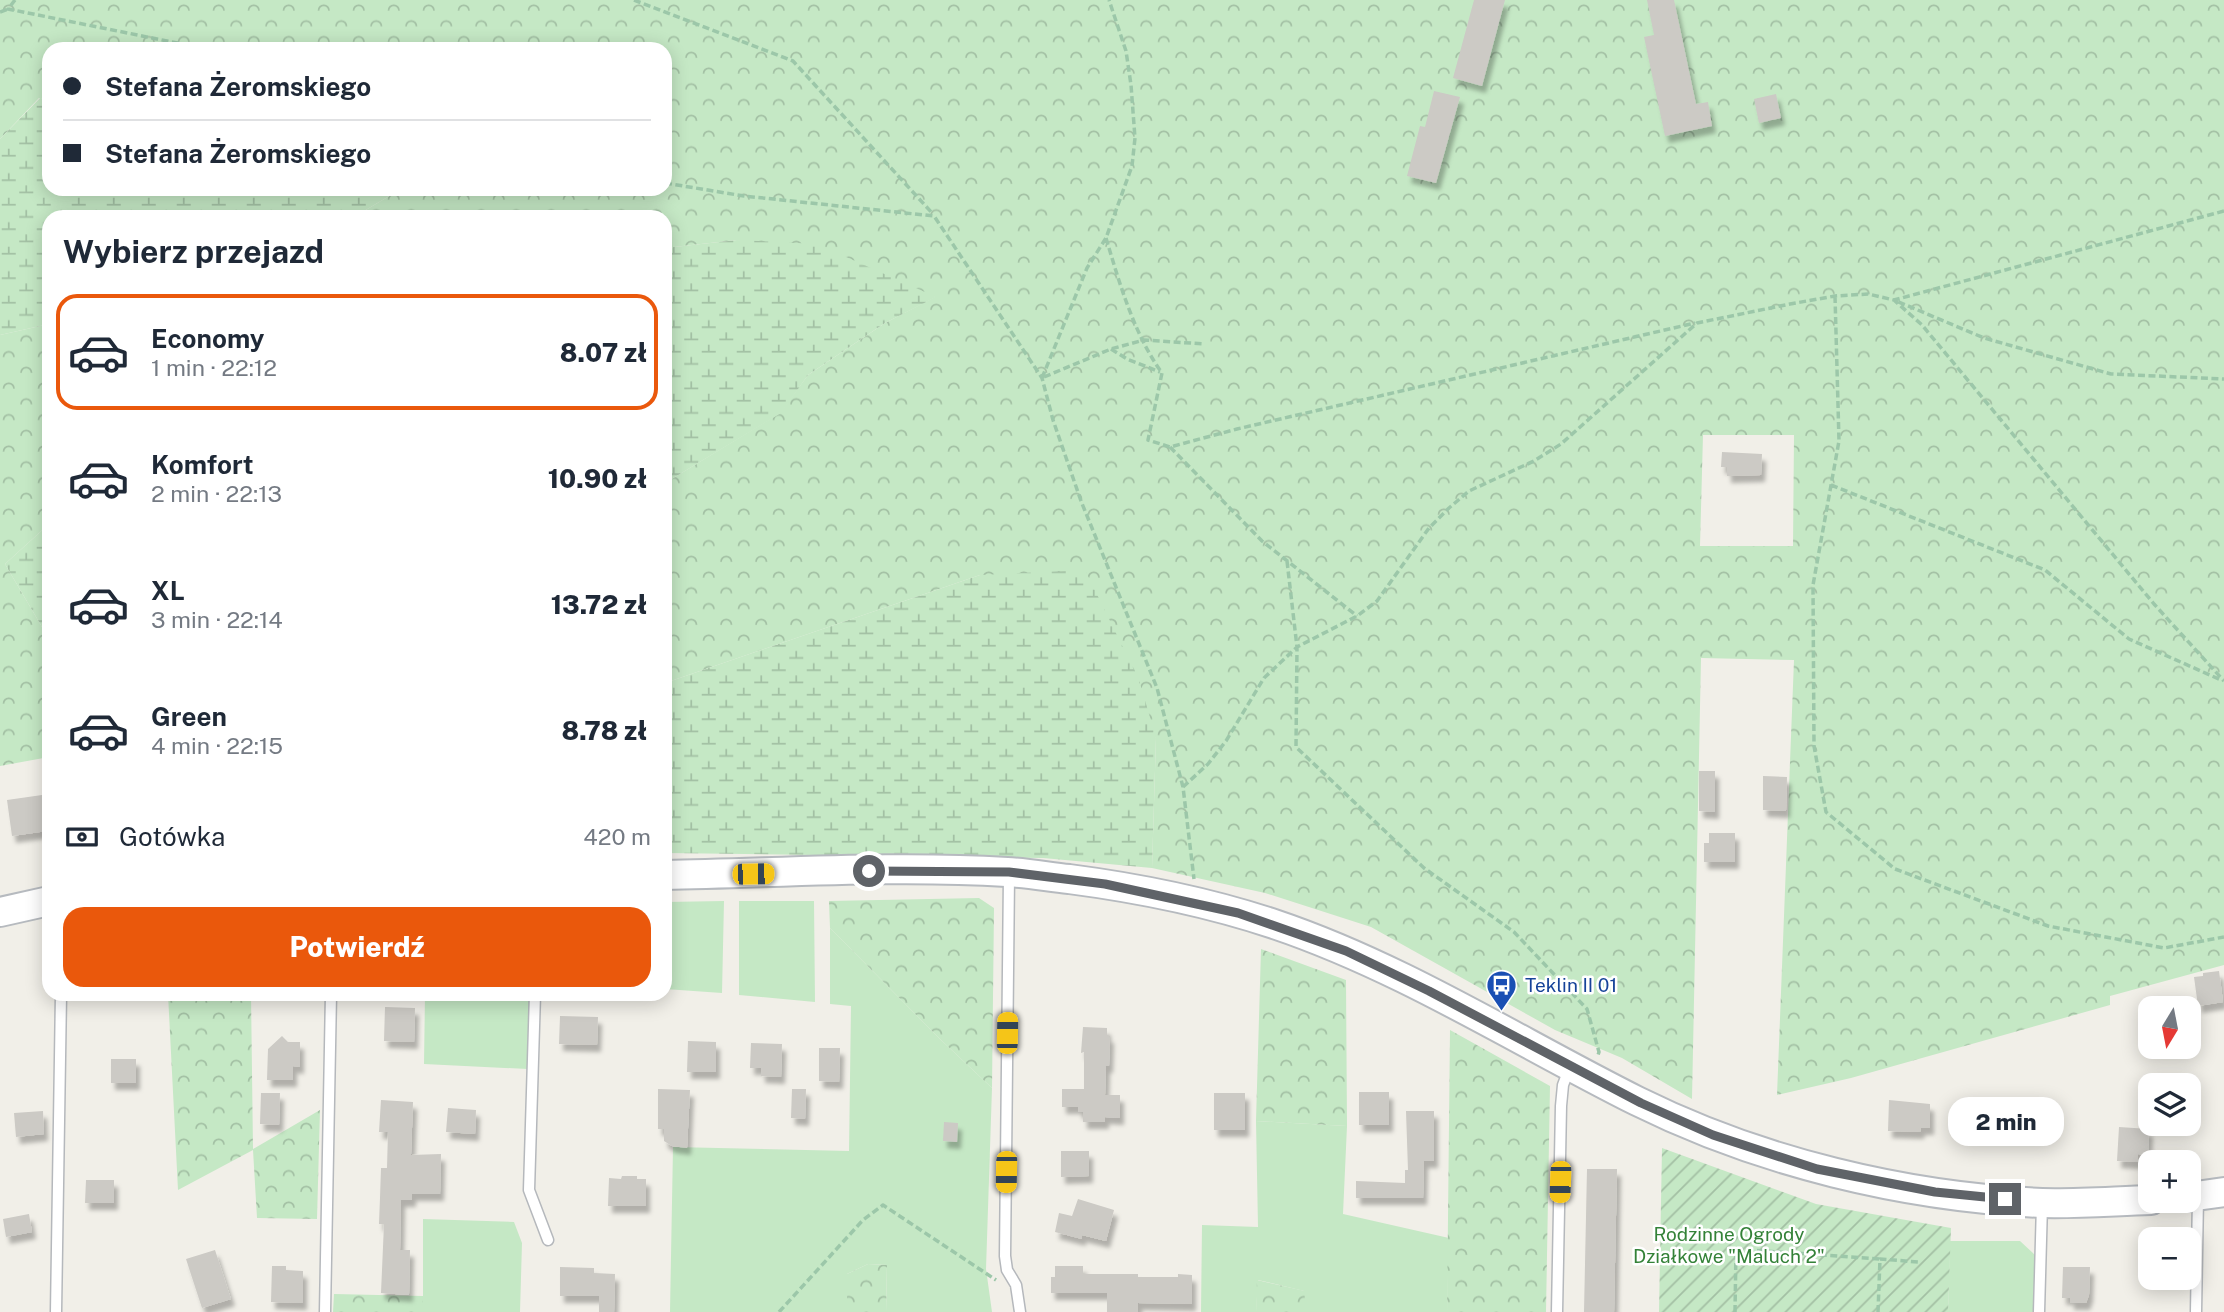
<!DOCTYPE html>
<html lang="pl">
<meta charset="utf-8">
<style>
:root{--surface:#fff;--page:#f2f2f3;--text:#1f2937;--muted:#747a83;--line:#e0e1e3;--accent:#ea580c}
body{margin:0;font-family:"Public Sans",sans-serif;background:var(--page);color:var(--text);height:100vh;display:flex;flex-direction:column;font-size:26px;white-space:nowrap}
*{box-sizing:border-box;margin:0}
p{font-size:23px;color:var(--muted)}
.icon{flex:none;width:38px;height:38px;fill:none;stroke:currentColor;stroke-width:2;stroke-linecap:round;stroke-linejoin:round}
.map{position:relative;flex:1;overflow:hidden}
.drawer{position:absolute;left:42px;top:210px;width:630px;height:791px;display:flex;flex-direction:column;background:var(--surface);border-radius:21px;box-shadow:0 4px 18px #0003}
.drawer>*{flex:none}
.hud{position:absolute;left:42px;top:42px;width:630px;height:154px;border-radius:21px;box-shadow:0 4px 18px #0003;display:grid;align-content:center;height:154px;padding:0 21px;background:var(--surface)}
.needle{width:46px;rotate:190deg}
.fabs{position:absolute;left:2138px;top:996px;display:grid;gap:14px}
.fabs a{display:grid;place-items:center;width:63px;height:63px;border-radius:14px;background:var(--surface);box-shadow:0 4px 18px #0003;font-size:35px}
.end{position:absolute;width:32px;height:32px;margin:-16px;border:9px solid #5f6368;background:#fff;box-shadow:0 0 0 4px #fff}
.from{border-radius:50%}
.bubble{position:absolute;height:49px;border-radius:21px;background:var(--surface);box-shadow:0 4px 18px #0003;font-size:23px;font-weight:800;line-height:49px;text-align:center}
.car{position:absolute;width:21px;height:42px;margin:-21px -10px;border-radius:9px;box-shadow:0 0 5px 2px #0007;background:linear-gradient(#f5c518 24%,#345 0 40%,#f5c518 0 76%,#345 0 86%,#f5c518 0)}
.hud b{display:flex;align-items:center;gap:24px;height:66px;font-size:26px}
.hud b+b{border-top:2px solid var(--line)}
.hud i{width:18px;height:18px;background:var(--text)}
ul{padding:0;list-style:none}
li{display:flex;align-items:center;gap:21px;height:116px;margin:0 14px 10px;padding:0 7px;border:4px solid transparent;border-radius:21px}
li div{flex:1}
li b{display:block;font-size:26px}
li em{font-style:normal;font-weight:800}
li.selected{border-color:var(--accent)}
li>.icon{width:63px;height:63px;stroke-width:1.5}
h2{padding:0 21px;font-size:32px;line-height:84px}
.pay{display:flex;align-items:center;gap:18px;height:77px;padding:0 21px;font-size:26px}
.pay p{margin-inline-start:auto}
.primary-button{display:flex;gap:14px;margin-top:auto;padding:14px 21px}
.primary-button a{flex:1;height:80px;border-radius:21px;background:var(--accent);color:#fff;font-size:28px;font-weight:800;line-height:80px;text-align:center}
.map>svg:first-child{display:block}
</style>
<div class="map">
<svg width="2224" height="1312" viewBox="0 0 2224 1312">
<defs>
<pattern id="forest-crowns" width="20" height="18" patternUnits="userSpaceOnUse" patternTransform="scale(1.75)"><rect width="20" height="18" fill="#c5e8c5"/><path d="M2 6a3 3 0 1 1 6 0M12 15a3 3 0 1 1 6 0" fill="none" stroke="#a3c0a4"/></pattern>
<pattern id="wetland-marsh" width="20" height="14" patternUnits="userSpaceOnUse" patternTransform="scale(1.75)"><rect width="20" height="14" fill="#c5e8c5"/><path d="M1 5h8M5 5V1M11 12h8M15 12V8" fill="none" stroke="#a3c0a4"/></pattern>
<pattern id="garden-furrows" width="10" height="10" patternUnits="userSpaceOnUse" patternTransform="scale(1.75)"><rect width="10" height="10" fill="#c5e8c5"/><path d="M-1 1l2-2M0 10L10 0M9 11l2-2" fill="none" stroke="#a3c0a4"/></pattern>
<filter id="shadow"><feDropShadow dx="4" dy="7" stdDeviation="2" flood-color="#0004"/></filter>
</defs>
<rect width="100%" height="100%" fill="#f1efe8"/>
<path fill="#c5e8c5" d="M724 901 722 993 665 989V902Z
M739 901H814L815 1002 739 995Z
M830 928 940 1039 992 1088 986 1269 992 1312H886L887 1265 868 1264 847 1274V1312H670L673 1147 849 1151 851 1006 830 1004Z
M425 994H530L528 1069 424 1064Z
M1256 1121 1347 1126 1343 1214 1449 1238 1447 1312H1304V1291L1258 1280 1256 1312H1201L1202 1225 1258 1227Z
M423 1219 514 1222 522 1243 520 1312H423Z
M1950 1241H2020L2035 1255 2033 1312H1948Z"/>
<path fill="url(#forest-crowns)" fill-rule="evenodd" d="M0 0H2224V965L2110 996V1005L1851 1078 1777 1095 1794 660 1701 658 1692 1099 1622 1058 1555 1030 1371 927 1265 893 1152 868 1156 738 980 575 665 683V483L780 413 808 375 885 323 935 297 737 240 665 248V217H354L401 189H665V49H49V99L39 98 0 139ZM1703 435H1794L1793 546H1700Z
M49 324V524L5 564 49 639V757L0 766V335Z
M979 898 994 908 992 1088 940 1039 830 928 829 901Z
M1261 949 1346 980 1347 1126 1256 1121Z
M168 994H251L253 1149 320 1110 317 1219 257 1218 253 1150 178 1190Z
M1450 1030 1550 1086 1546 1312H1447Z
M868 1264 887 1265 886 1312H847V1274Z
M1257 1280 1305 1291 1304 1312H1256Z
M334 1294 423 1296V1312H333Z"/>
<path fill="url(#wetland-marsh)" d="M40 98 49 99V189H401L354 217H49V324L0 335V139Z
M737 240 817 244 936 297 885 323 808 375 781 413 665 483V248Z
M49 524V639L5 564Z
M1085 570 1139 680 1156 738 1152 868 1043 858 665 853V683L980 575Z"/>
<path fill="url(#garden-furrows)" d="M1662 1148 1816 1204 1951 1228 1948 1312H1659Z"/>
<path fill="#cccac5" filter="url(#shadow)" d="M1474 0H1505L1482 86 1453 78Z
M1647 0H1674L1696 104 1708 102 1712 126 1665 136 1644 37 1654 35Z
M1434 91 1460 97 1436 183 1407 176 1420 126 1425 127Z
M1776 94 1781 118 1759 123 1754 99Z
M1722 452 1762 454 1761 475 1727 476V467H1721Z
M1699 771H1715V812L1699 811Z
M1763 776 1787 777 1786 811 1763 810Z
M42 795 47 831 12 836 7 800Z
M1709 833H1735V862H1704V843H1709Z
M2219 971 2223 1002 2198 1006 2194 977 2203 976V973Z
M385 1007 415 1008 414 1042 384 1041Z
M560 1016 598 1017 597 1045 559 1044Z
M1083 1027 1107 1028V1036H1110L1109 1066H1106L1105 1095H1120V1118L1105 1117V1122H1083V1112H1078V1107H1062V1089H1084V1052L1081 1053Z
M282 1036 288 1042H300V1067L293 1066V1080H267L268 1049Z
M688 1041 716 1042V1072H687Z
M751 1043 782 1044 781 1077 761 1076V1068H750Z
M819 1048H840L839 1082 819 1081Z
M111 1059H136V1083H111Z
M658 1089 690 1090 687 1148 672 1146 664 1141V1129H658Z
M792 1089H806L805 1119 791 1118Z
M1359 1092H1389V1125H1359Z
M261 1093H280L279 1125 260 1124Z
M1214 1093H1245V1130H1214Z
M381 1100 413 1102 411 1155 441 1154 440 1194H412V1200H401L400 1250H410L409 1295 381 1293 384 1224H379L380 1198 381 1168H387L388 1132H379Z
M1889 1100 1930 1104V1128H1921L1920 1132 1888 1131Z
M448 1108 476 1110 475 1134 446 1132Z
M43 1111 44 1134 16 1137 14 1113Z
M1406 1111H1434V1161H1424L1423 1198H1356V1181L1405 1183V1170H1408Z
M944 1122 958 1123 957 1142 943 1141Z
M2119 1127 2149 1129 2148 1155 2138 1154V1162L2117 1161Z
M1061 1151H1089V1176L1061 1177Z
M1587 1169H1617L1614 1312H1584Z
M622 1176H637V1179H646V1206H608L609 1178 621 1179Z
M86 1180H114V1203H85Z
M1078 1199 1114 1210 1106 1241 1082 1235V1239L1055 1232 1059 1213 1072 1216Z
M29 1214 32 1232 6 1237 3 1219Z
M215 1250 231 1299 202 1308 186 1259Z
M272 1266H286V1270L303 1271V1303L271 1302Z
M1055 1266H1083V1274H1138V1277H1178V1274L1192 1275V1304L1138 1303V1312H1107V1293H1051V1277H1055Z
M560 1267 594 1268V1273L615 1274 614 1312H599V1296H560Z
M2063 1267H2090L2089 1295 2086 1303H2070V1298H2062Z"/>
<g fill="none" stroke-linecap="round" stroke-linejoin="round">
<defs>
<path id="lane" d="M1009 875 1005 1256 1007 1270 1016 1285 1020 1312
M535 994 529 1190 548 1240
M56 1312 61 994
M325 1312 331 994
M1557 1312 1561 1106 1563 1085 1569 1069
M2039 1312 2042 1204
M2196 1312 2198 1197"/>
<path id="secondary" d="M665 875C779 873 894 865 1007 872 1028 873 1049 877 1069 879 1138 888 1208 902 1274 924 1402 967 1517 1041 1637 1101 1760 1162 1905 1197 2042 1203 2078 1204 2115 1201 2151 1200
M0 912 49 901
M2189 1197 2224 1192"/>
</defs>
<use href="#lane" stroke="#b5b8bc" stroke-width="13"/>
<use href="#secondary" stroke="#b6babf" stroke-width="32"/>
<path stroke="#9cc7a9" stroke-width="3.5" stroke-dasharray="7 3.5" stroke-linecap="butt" d="M15 0 8 9 207 49
M634 0 793 61 933 214
M0 12 8 9
M665 183 744 196 934 216 1042 378 1053 420 1081 501 1157 688 1183 787 1194 879
M2224 211 1894 300 1984 338 2111 374 2224 379
M1106 238C1120 285 1134 334 1162 373L1148 440 1170 447 1237 429 1695 323
M1835 296 1839 441 1813 585 1814 746 1826 812 1895 869 2048 926 2164 948 2224 937
M1111 349 1127 359 1160 372
M1044 377 1111 349 1144 340 1205 344
M1042 378 1087 268 1106 238 1132 166 1135 138 1131 85 1126 51 1109 0
M1170 447 1262 541 1357 616
M1831 485 2045 570 2129 639 2221 680
M1287 561 1297 647 1296 747 1424 868 1514 932 1587 1009 1599 1052 1598 1055
M1183 787 1208 764 1226 741 1264 678 1297 647 1357 616 1377 601 1429 528 1449 508 1469 491 1534 461 1561 444 1697 323 1790 304 1835 296 1868 294 1894 300 1922 325 2154 604 2224 681
M779 1312 863 1220 883 1205 996 1280
M1735 1312 1736 1249 1880 1259
M1878 1312 1880 1259 1918 1262"/>
<use href="#lane" stroke="#fff" stroke-width="10"/>
<use href="#secondary" stroke="#fff" stroke-width="28"/>
</g>
<g fill="none" stroke-linecap="round" stroke-linejoin="round">
<path stroke="#5f6368" stroke-width="9" d="M869 871 1009 872 1105 884 1238 913 1346 951 1429 991 1641 1103 1713 1135 1817 1169 1935 1192 2005 1199"/>
</g>
<defs>
<symbol id="bus-pin" viewBox="-11 -11 22 30"><path d="M0 17L-7.5 6A9.5 9.5 0 1 1 7.5 6Z" fill="#1a4fb4" stroke="#fff"/><path d="M-5-6H5V4H4V6H2V4H-2V6H-4V4H-5ZM-3.5-4V0h7V-4ZM-3.5 1.2v1.5H-2V1.2ZM2 1.2v1.5H3.5V1.2Z" fill="#fff"/></symbol>
</defs>
<g fill-rule="evenodd">
<use href="#bus-pin" x="1484" y="968" width="35" height="47"/>
</g>
<g text-anchor="middle" dominant-baseline="central" stroke-width="5" stroke-linejoin="round" paint-order="stroke">
<g font-size="19" fill="#164399" stroke="#fff" text-anchor="start">
<text x="1525" y="985">Teklin II 01</text>
</g>
<g font-size="19" fill="#348238" stroke="#fff">
<text x="1729" y="1234">Rodzinne Ogrody<tspan x="1729" dy="22">Działkowe "Maluch 2"</tspan></text>
</g>
</g>
</svg>
<div class="fabs">
<a><svg class="needle" viewBox="-14 -14 28 28"><path d="M0-13l5 13h-10z" fill="#e53935"/><path d="M0 13l5-13h-10z" fill="#747a83"/></svg></a>
<a><svg class="icon" aria-label="layers" viewBox="0 0 24 24"><path d="M12 4l9 5-9 5-9-5zM3 14l9 5 9-5"/></svg></a>
<a>+</a>
<a>−</a>
</div>
<i class="end from" style="left:869px;top:871px"></i>
<i class="end" style="left:2005px;top:1199px"></i>
<div class="bubble" style="left:1948px;top:1097px;width:116px">2 min</div>
<i class="car" style="left:753px;top:874px;rotate:89deg"></i>
<i class="car" style="left:1007px;top:1033px;rotate:1deg"></i>
<i class="car" style="left:1006px;top:1172px;rotate:181deg"></i>
<i class="car" style="left:1560px;top:1182px;rotate:182deg"></i>
<div class="hud">
<b><i class="from"></i>Stefana Żeromskiego</b>
<b><i></i>Stefana Żeromskiego</b>
</div>
<section class="drawer">
<h2>Wybierz przejazd</h2>
<ul>
<li class="selected"><svg class="icon" aria-label="car" viewBox="0 0 24 24"><path d="M5 17H2v-5l4-1 3-4h7l3 4 3 1v5h-3M9 17h6M6 11h13"/><circle cx="7" cy="17" r="2"/><circle cx="17" cy="17" r="2"/></svg><div><b>Economy</b><p>1 min · 22:12</p></div><em>8.07 zł</em></li>
<li><svg class="icon" aria-label="car" viewBox="0 0 24 24"><path d="M5 17H2v-5l4-1 3-4h7l3 4 3 1v5h-3M9 17h6M6 11h13"/><circle cx="7" cy="17" r="2"/><circle cx="17" cy="17" r="2"/></svg><div><b>Komfort</b><p>2 min · 22:13</p></div><em>10.90 zł</em></li>
<li><svg class="icon" aria-label="car" viewBox="0 0 24 24"><path d="M5 17H2v-5l4-1 3-4h7l3 4 3 1v5h-3M9 17h6M6 11h13"/><circle cx="7" cy="17" r="2"/><circle cx="17" cy="17" r="2"/></svg><div><b>XL</b><p>3 min · 22:14</p></div><em>13.72 zł</em></li>
<li><svg class="icon" aria-label="car" viewBox="0 0 24 24"><path d="M5 17H2v-5l4-1 3-4h7l3 4 3 1v5h-3M9 17h6M6 11h13"/><circle cx="7" cy="17" r="2"/><circle cx="17" cy="17" r="2"/></svg><div><b>Green</b><p>4 min · 22:15</p></div><em>8.78 zł</em></li>
</ul>
<div class="pay"><svg class="icon" aria-label="cash" viewBox="0 0 24 24"><path d="M3 7h18v10H3z"/><circle cx="12" cy="12" r="2"/></svg>Gotówka<p>420 m</p></div>
<div class="primary-button"><a>Potwierdź</a></div>
</section>
</div>
